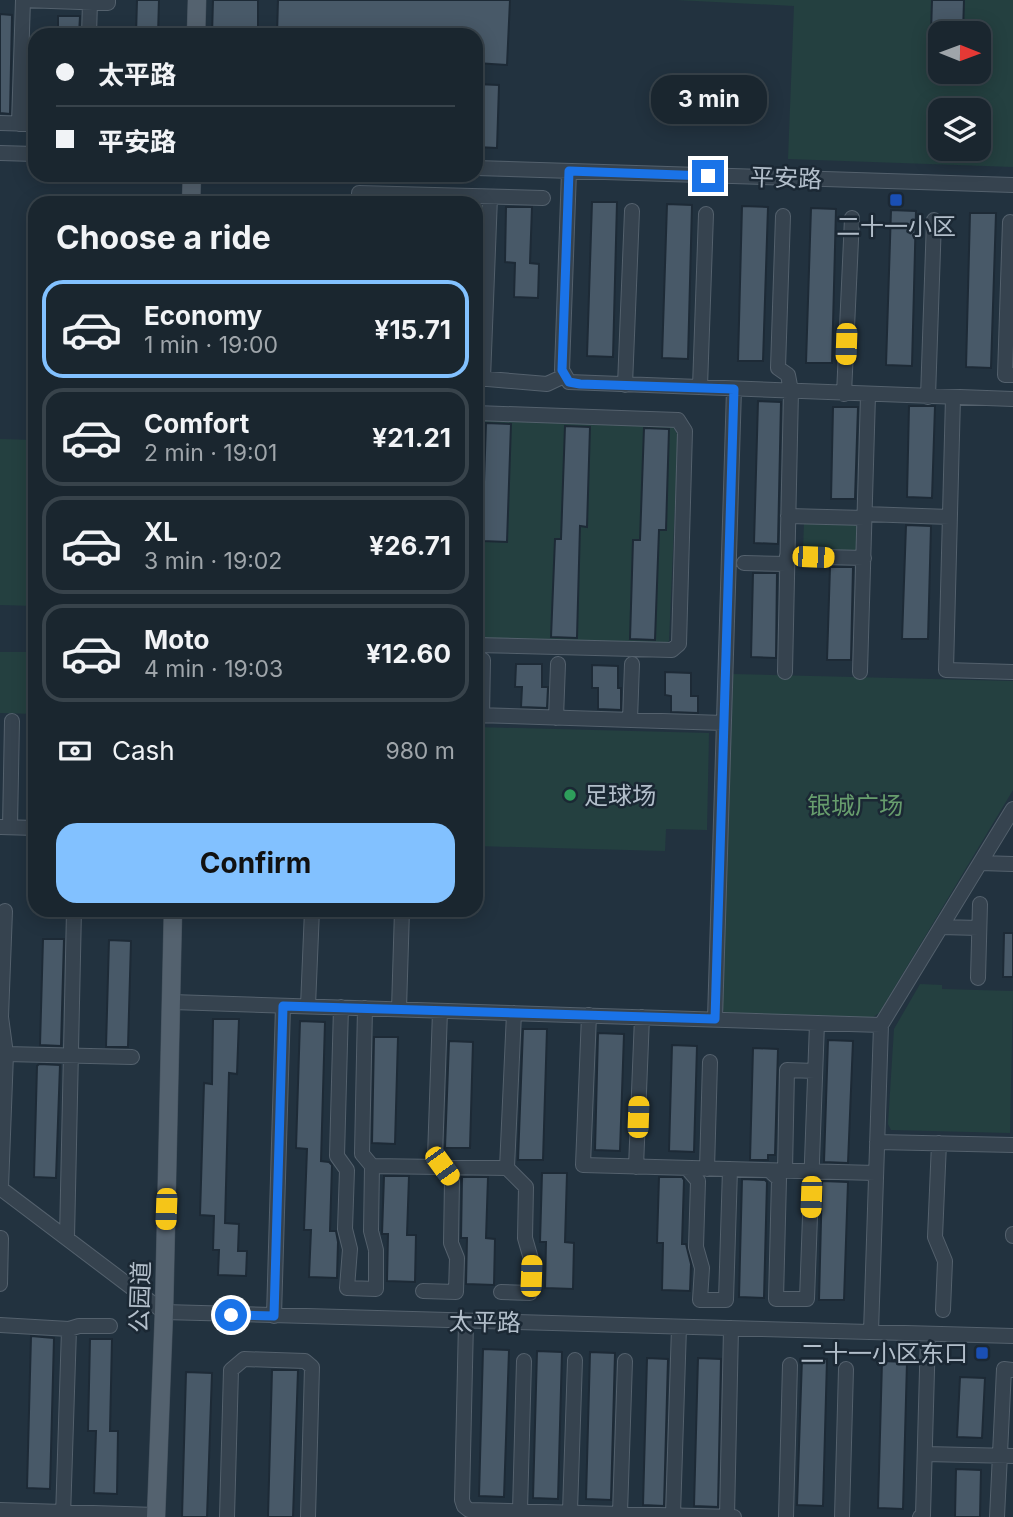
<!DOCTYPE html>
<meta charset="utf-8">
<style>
:root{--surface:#1a262f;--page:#27323b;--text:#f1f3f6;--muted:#9fa5aa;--line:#38434b;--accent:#82c1ff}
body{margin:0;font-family:Inter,"Noto Sans SC",sans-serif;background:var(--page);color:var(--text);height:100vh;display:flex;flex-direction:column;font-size:26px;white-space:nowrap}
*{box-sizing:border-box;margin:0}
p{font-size:23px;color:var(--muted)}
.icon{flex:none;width:38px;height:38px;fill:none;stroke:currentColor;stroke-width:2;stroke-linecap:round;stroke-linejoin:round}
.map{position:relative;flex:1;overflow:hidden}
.panel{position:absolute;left:28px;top:196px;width:455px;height:721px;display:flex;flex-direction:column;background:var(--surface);border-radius:21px;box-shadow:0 4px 18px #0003,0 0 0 2px var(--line)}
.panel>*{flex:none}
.guide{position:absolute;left:28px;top:28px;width:455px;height:154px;border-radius:21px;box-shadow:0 4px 18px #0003,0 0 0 2px var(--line);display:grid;align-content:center;height:154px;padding:0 28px;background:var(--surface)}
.needle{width:46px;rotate:91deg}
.controls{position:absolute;left:928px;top:21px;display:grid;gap:14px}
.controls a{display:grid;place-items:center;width:63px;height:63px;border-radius:14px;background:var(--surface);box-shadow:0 4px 18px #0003,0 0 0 2px var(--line);font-size:35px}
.end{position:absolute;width:32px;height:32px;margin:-16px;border:9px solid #1a73e8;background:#fff;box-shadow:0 0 0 4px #fff}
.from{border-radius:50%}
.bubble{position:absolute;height:49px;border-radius:21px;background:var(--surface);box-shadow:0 4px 18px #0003,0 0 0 2px var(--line);font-size:23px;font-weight:700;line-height:49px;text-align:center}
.car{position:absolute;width:21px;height:42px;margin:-21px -10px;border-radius:9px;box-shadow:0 0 5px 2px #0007;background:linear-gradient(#f5c518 24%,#345 0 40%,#f5c518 0 76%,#345 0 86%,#f5c518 0)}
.guide b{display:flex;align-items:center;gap:24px;height:66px;font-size:26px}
.guide b+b{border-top:2px solid var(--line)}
.guide i{width:18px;height:18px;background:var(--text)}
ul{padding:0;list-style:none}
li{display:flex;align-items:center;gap:21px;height:98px;margin:0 14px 10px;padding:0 14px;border:4px solid var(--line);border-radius:21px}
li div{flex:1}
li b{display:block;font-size:26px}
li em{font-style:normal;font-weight:700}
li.current{border-color:var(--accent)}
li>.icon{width:63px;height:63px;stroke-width:1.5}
h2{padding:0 28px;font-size:32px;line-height:84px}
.pay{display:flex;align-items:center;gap:18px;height:77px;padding:0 28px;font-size:26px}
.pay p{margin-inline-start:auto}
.cta{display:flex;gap:14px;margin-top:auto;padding:14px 28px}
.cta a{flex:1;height:80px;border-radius:21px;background:var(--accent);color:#111;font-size:28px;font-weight:700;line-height:80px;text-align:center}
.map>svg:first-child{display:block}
</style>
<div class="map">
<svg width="1013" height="1517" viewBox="0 0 1013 1517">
<rect width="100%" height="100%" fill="#22323f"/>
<path fill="#244040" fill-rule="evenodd" d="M676 0H1013V167L788 159 794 6ZM940 33H978V72H940ZM940 110H978V149H940Z
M476 419 671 424 678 435 669 641 664 645 476 639Z
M0 439 35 440V606L0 605Z
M804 522 854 524 861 529 862 546 854 552 803 551Z
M0 652H35V714L0 713Z
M731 674 1013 681V790L879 1013 872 1018 729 1014 724 1012 721 1005Z
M476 727 709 733 707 830 666 829 665 851 476 846Z
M920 984 942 985V989L1013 991 1010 1133 891 1130 888 1124 894 1029Z"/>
<path fill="#485968" stroke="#1d2a36" stroke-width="2" d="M137 0H159L158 35H136Z
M213 0H258V35H212Z
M278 0H510L507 65 476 63V35H277Z
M932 0H964L963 33H931Z
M0 14 12 15 10 114 0 113Z
M58 16H80L79 35H58Z
M476 84 499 85 497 148 476 147Z
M592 202H617L613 357 587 356Z
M667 204 692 205 688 359 662 358Z
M742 206 768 207 763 361H738Z
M506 207H532L530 263 539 264 538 298 514 297 515 263 505 262Z
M811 208 836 209 832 363H806Z
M891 210 916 211 912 366 886 365Z
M970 213H996L991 368 966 367Z
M758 401 781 402 778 544 754 543Z
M909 406H935L932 498 907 497Z
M833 407H858L855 499H831Z
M486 423 511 424 507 542 482 541Z
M565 426 590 427 587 527 580 526 577 638 551 637 555 539H561Z
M644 428 669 429 666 530H659L655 640 630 639 633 540H640Z
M906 525 931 526 928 639H902Z
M830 567H853L851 660H827Z
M753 573H777L776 658 751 657Z
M516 664H542V687H548L547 708 521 707 522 687H515Z
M592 665 618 666V688H621V710L598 709V688H592Z
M665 672 691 673V696H698V713L671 712V696L665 695Z
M1004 933H1013V977H1003Z
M43 939H64L61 1046 40 1045Z
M109 940 131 941 128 1047H106Z
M213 1019H239L237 1074 229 1073 225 1223 239 1224 238 1251H247L246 1276 218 1275 219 1250H213L214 1216 200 1215 204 1083 212 1084Z
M300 1021 325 1022 321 1161 329 1162 332 1165 330 1231H336L338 1242 337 1278 309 1277 311 1230H304L307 1149 296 1148Z
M523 1029H547L543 1160H518Z
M598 1033 624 1034 620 1151 595 1150Z
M374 1037H398L395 1144 372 1143Z
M828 1040 853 1041 848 1163 824 1162Z
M449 1041 473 1042 470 1148H445Z
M672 1045 697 1046 694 1152 669 1151Z
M753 1048 778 1049 775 1155H768V1160H750Z
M39 1064 60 1065 56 1178 34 1177 37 1066Z
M542 1173H567L565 1242 574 1243 573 1289 545 1288 546 1242H540Z
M384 1176H409L407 1235H416L415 1282 387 1281 388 1234H382Z
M462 1177H488L486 1238 495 1239 494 1285 466 1284 467 1238H461Z
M659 1177H682L684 1180 682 1244H686L691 1264 690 1291 662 1290 663 1243H657Z
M742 1179 765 1180 767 1182 764 1298 739 1297Z
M822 1181 848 1182 844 1300H819Z
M31 1336 54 1338 50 1489 27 1488Z
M90 1339H112L110 1431H118L117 1494 94 1493 96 1431H88Z
M483 1349 509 1350 504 1497 479 1496Z
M537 1351 562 1352 558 1499 533 1498Z
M590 1352 615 1353 611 1500 586 1499Z
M647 1358 668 1359 664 1506 643 1505Z
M698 1358 721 1359 718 1507 694 1506Z
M802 1358 827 1359 823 1506 797 1505Z
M882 1361 907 1362 903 1509 878 1508Z
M272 1370H298L293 1517H268Z
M186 1372 212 1373 207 1517H182Z
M960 1377 985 1378 982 1438 957 1437Z
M956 1469 981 1470 980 1517H955Z"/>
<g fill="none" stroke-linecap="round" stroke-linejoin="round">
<defs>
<path id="minor" d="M23 0 108 3V0
M89 35 90 2
M0 123 35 124
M19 124 23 0
M0 153 35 154
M476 168 1013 185
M569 171 562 370 569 382 1013 399
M359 203V193L543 198
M783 216 778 368 788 375 791 391 785 672
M1010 222 1005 375H1013
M476 378 547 384 564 376
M483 379 490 197
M625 385 632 211
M700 387 706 214
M844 394 852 218
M928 397 934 220
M953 397 946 670 1013 672
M476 413 678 420 685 431 679 644 672 650 476 645
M865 514 950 517
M788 516 865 518
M787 556 864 558
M744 563 787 564
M860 672 868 395
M476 715 724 723
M482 716 483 660
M556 718 558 664
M630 720 632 664
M1 827 35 828
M10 827 12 721
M980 863 1013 864
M941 927 979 928
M978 978 980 904
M172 1002 881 1025
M308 1006 312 910
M341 1007 337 1156 347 1170 345 1229 350 1249 347 1288 376 1289V1250L371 1231 372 1166 362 1154 365 1008
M399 1009 402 910
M589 1015 583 1165 876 1173
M715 1019 734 389
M6 1054 132 1057
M877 1142 1013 1145
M939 1143 935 1237 945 1261 943 1310
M372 1166 507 1168
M636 1167 642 1017
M687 1168 698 1181 696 1247 702 1268 700 1300H726L730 1169
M707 1169 710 1062
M770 1171 779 1179 776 1299H807L817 1023
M785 1171 787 1070 815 1071
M0 1188 164 1312 1013 1336
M1 1188 6 1054 1 1017 5 911
M1013 1234V1236
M67 1238 74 910
M0 1284 1 1238
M423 1291 456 1292 457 1258 451 1243 452 1181 435 1157 440 1011
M501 1292 530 1293 531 1259 525 1238 526 1187 507 1168 514 1013
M274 1316 283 1006
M466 1322 462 1500 464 1506 469 1510 734 1517
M0 1325 69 1329 79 1326H110
M871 1332 881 1025 1013 809
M925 1454 1013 1456
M0 1510 156 1515
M520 1510 524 1361
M570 1511 575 1360
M620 1513 625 1361
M673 1515 679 1327
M63 1517 69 1329
M227 1517 231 1370 244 1359 305 1361 312 1367 308 1517
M727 1517 731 1328
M786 1517 790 1365
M842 1517 846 1369
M920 1517 923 1515 928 1334
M997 1517 1004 1369 1013 1370"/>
<path id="major" d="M196 35 197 0
M191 203 192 175
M156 1517 164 1312 173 910"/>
</defs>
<use href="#minor" stroke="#54616d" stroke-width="16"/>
<use href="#major" stroke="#424f5b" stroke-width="19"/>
<use href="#minor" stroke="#36434f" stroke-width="14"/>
<use href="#major" stroke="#54626f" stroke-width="18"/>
</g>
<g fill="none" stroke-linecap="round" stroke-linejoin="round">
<path stroke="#1a73e8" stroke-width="9" d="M231 1315 274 1316 283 1006 715 1019 734 389 580 384 569 382 562 370 569 171 708 176"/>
</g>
<g fill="#1a4fb4" stroke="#1b2834" stroke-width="2.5">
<rect x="889" y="193" width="14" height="14" rx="3.5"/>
<rect x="975" y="1346" width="14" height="14" rx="3.5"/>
</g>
<circle fill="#2e9e5b" stroke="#1b2834" stroke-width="2.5" cx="570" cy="795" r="7"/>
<g text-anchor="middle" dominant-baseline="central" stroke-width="5" stroke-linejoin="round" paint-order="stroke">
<g font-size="24" fill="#b2beca" stroke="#1b2834">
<text transform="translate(786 178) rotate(2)">平安路</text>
<text transform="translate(140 1297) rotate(-88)">公园道</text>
<text transform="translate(485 1322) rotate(1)">太平路</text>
</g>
<g font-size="24" fill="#b2beca" stroke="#1b2834">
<text x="896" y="226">二十一小区</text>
<text x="584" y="795" text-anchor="start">足球场</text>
<text x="968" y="1353" text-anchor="end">二十一小区东口</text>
</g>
<g font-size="24" fill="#679d6d" stroke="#1b2834">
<text x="855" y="805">银城广场</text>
</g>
</g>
</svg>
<div class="controls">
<a><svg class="needle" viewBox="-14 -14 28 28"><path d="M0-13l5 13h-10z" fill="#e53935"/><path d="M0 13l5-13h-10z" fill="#9fa5aa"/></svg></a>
<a><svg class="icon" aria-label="layers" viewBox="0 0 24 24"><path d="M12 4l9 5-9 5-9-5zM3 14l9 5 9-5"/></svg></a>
</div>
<i class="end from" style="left:231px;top:1315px"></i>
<i class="end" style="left:708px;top:176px"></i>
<div class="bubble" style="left:651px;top:75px;width:116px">3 min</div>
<i class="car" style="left:846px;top:344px;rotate:182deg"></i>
<i class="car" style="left:813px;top:557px;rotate:92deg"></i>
<i class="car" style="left:638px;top:1117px;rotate:2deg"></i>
<i class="car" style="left:442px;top:1166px;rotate:144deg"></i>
<i class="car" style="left:811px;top:1197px;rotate:182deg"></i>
<i class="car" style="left:166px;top:1209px;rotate:182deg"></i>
<i class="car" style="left:531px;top:1276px;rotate:2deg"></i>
<div class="guide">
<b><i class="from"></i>太平路</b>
<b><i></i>平安路</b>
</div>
<section class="panel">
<h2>Choose a ride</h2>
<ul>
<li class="current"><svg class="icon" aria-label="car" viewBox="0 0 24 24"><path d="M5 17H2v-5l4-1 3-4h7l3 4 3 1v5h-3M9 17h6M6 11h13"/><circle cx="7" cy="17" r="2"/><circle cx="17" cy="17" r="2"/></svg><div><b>Economy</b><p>1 min · 19:00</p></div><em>¥15.71</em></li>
<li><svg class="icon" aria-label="car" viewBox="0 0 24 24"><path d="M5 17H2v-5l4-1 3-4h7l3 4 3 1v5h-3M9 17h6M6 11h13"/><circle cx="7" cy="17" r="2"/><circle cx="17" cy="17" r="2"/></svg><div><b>Comfort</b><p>2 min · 19:01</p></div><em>¥21.21</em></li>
<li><svg class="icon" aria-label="car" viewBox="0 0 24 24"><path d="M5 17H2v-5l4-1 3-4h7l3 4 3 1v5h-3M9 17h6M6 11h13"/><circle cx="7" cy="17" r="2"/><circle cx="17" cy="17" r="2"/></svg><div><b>XL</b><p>3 min · 19:02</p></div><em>¥26.71</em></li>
<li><svg class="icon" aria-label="car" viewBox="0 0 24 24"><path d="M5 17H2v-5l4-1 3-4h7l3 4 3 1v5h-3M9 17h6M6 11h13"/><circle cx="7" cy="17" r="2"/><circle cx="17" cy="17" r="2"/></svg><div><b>Moto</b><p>4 min · 19:03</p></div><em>¥12.60</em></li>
</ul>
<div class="pay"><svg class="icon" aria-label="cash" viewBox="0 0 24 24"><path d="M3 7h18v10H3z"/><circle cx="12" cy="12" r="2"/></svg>Cash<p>980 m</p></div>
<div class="cta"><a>Confirm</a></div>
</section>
</div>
